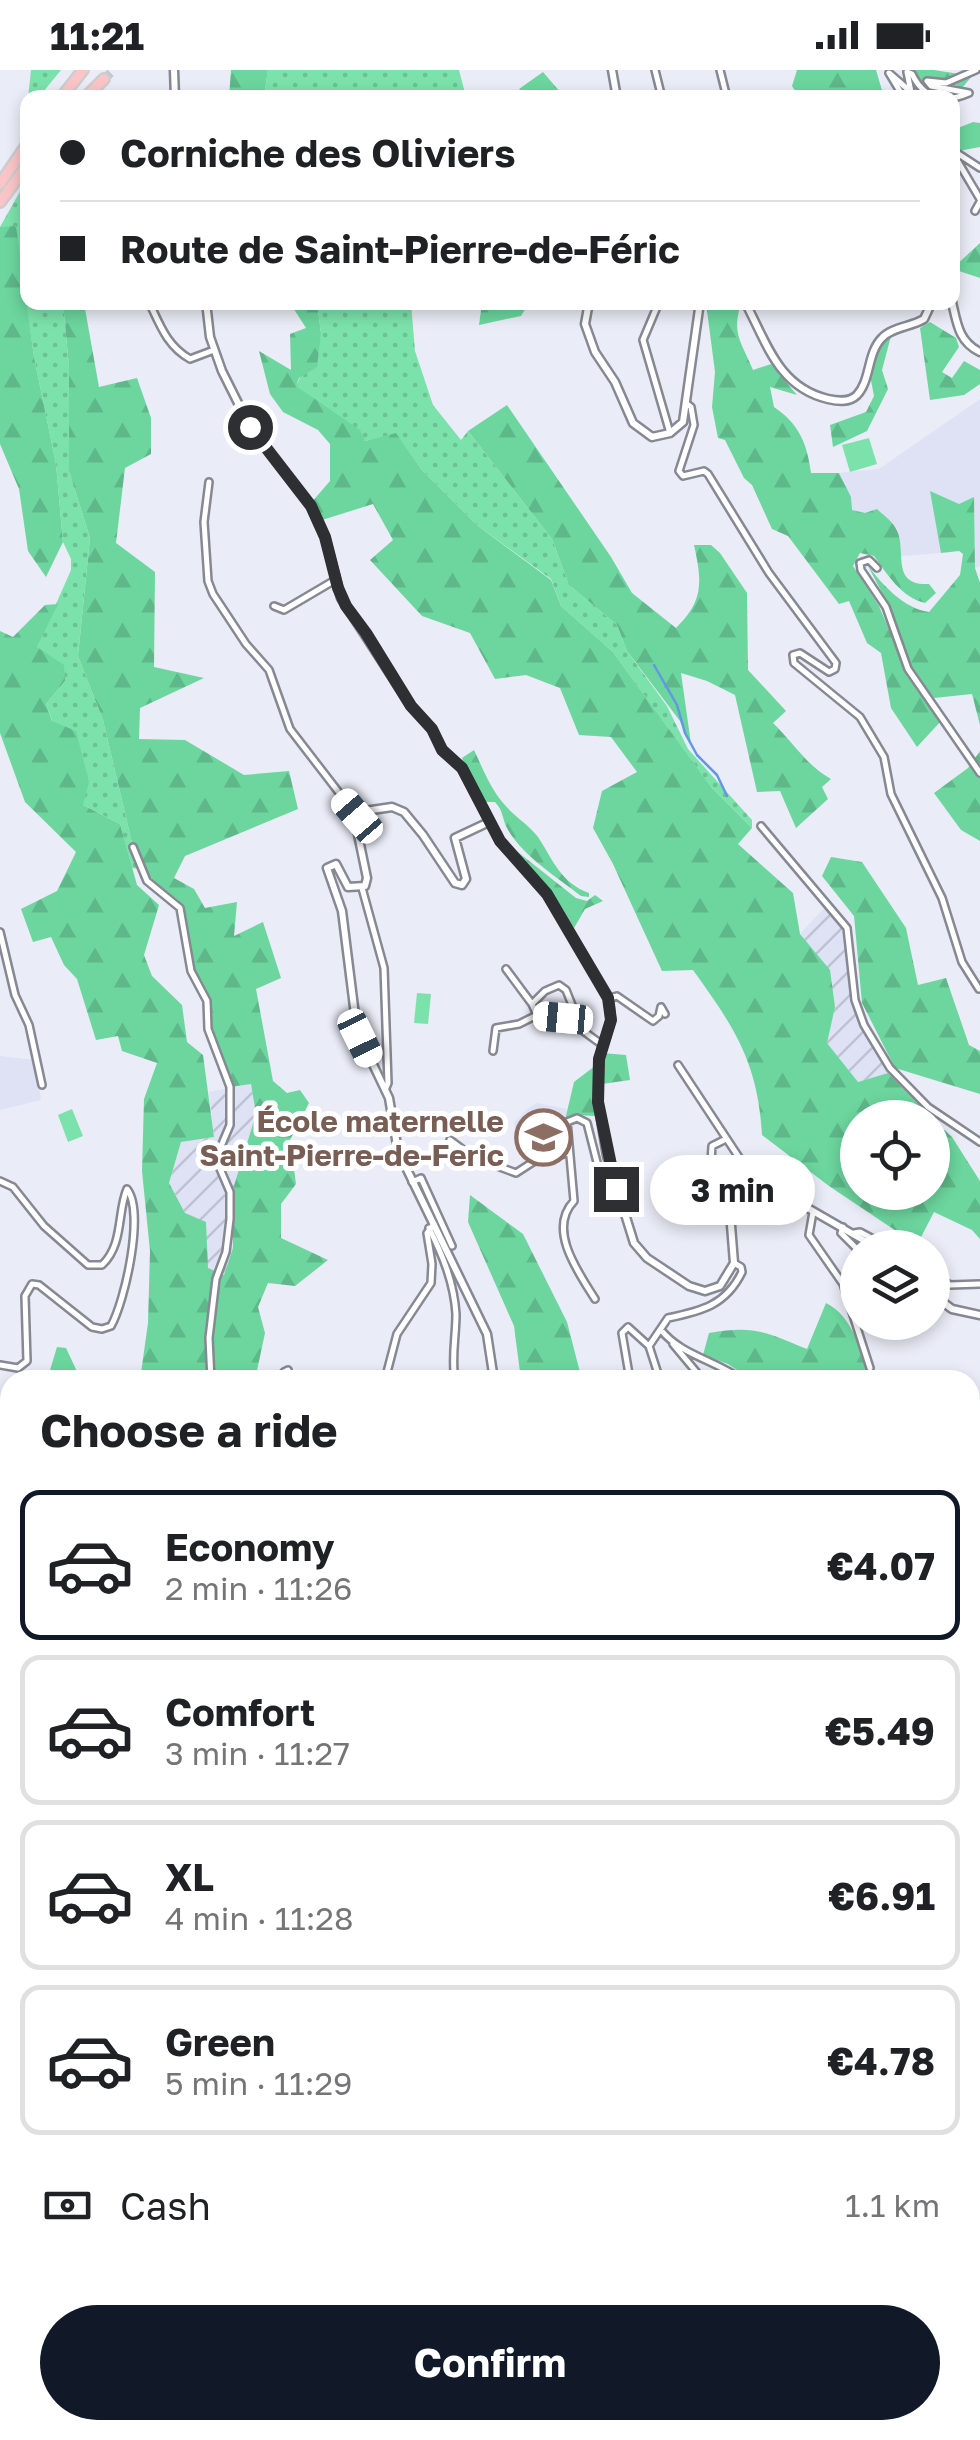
<!DOCTYPE html>
<meta charset="utf-8">
<style>
:root{--surface:#fff;--page:#f2f2f2;--text:#202124;--muted:#757577;--line:#e0e0e0;--accent:#111827}
body{margin:0;font-family:"Golos Text",sans-serif;background:var(--page);color:var(--text);height:100vh;display:flex;flex-direction:column;font-size:38px;white-space:nowrap}
*{box-sizing:border-box;margin:0}
p{font-size:32px;color:var(--muted)}
.icon{flex:none;width:55px;height:55px;fill:none;stroke:currentColor;stroke-width:2;stroke-linecap:round;stroke-linejoin:round}
.map{position:relative;flex:1;overflow:hidden}
.details{position:absolute;left:0px;top:1300px;width:980px;height:1070px;display:flex;flex-direction:column;background:var(--surface);border-radius:30px 30px 0 0;box-shadow:0 5px 15px #0003}
.details>*{flex:none}
.hud{position:absolute;left:20px;top:20px;width:940px;height:220px;border-radius:20px;box-shadow:0 5px 15px #0003;display:grid;align-content:center;height:220px;padding:0 40px;background:var(--surface)}
.controls{position:absolute;left:840px;top:1030px;display:grid;gap:20px}
.controls a{display:grid;place-items:center;width:110px;height:110px;border-radius:50%;background:var(--surface);box-shadow:0 5px 15px #0003;font-size:50px}
.end{position:absolute;width:45px;height:45px;margin:-22px;border:12px solid #2e2f33;background:#fff;box-shadow:0 0 0 5px #fff}
.from{border-radius:50%}
.bubble{position:absolute;height:70px;border-radius:35px;background:var(--surface);box-shadow:0 5px 15px #0003;font-size:32px;font-weight:700;line-height:70px;text-align:center}
.car{position:absolute;width:30px;height:60px;margin:-30px -15px;border-radius:12px;box-shadow:0 0 8px 2px #0007;background:linear-gradient(#fff 24%,#345 0 40%,#fff 0 76%,#345 0 86%,#fff 0)}
.hud b{display:flex;align-items:center;gap:35px;height:95px;font-size:38px}
.hud b+b{border-top:2px solid var(--line)}
.hud i{width:25px;height:25px;background:var(--text)}
ul{padding:0;list-style:none}
li{display:flex;align-items:center;gap:30px;height:150px;margin:0 20px 15px;padding:0 20px;border:5px solid var(--line);border-radius:20px}
li div{flex:1}
li b{display:block;font-size:38px}
li em{font-style:normal;font-weight:700}
li.on{border-color:var(--accent)}
li>.icon{width:90px;height:90px;stroke-width:1.5}
h2{padding:0 40px;font-size:45px;line-height:120px}
.pay{display:flex;align-items:center;gap:25px;height:110px;padding:0 40px;font-size:38px}
.pay p{margin-inline-start:auto}
.button{display:flex;gap:20px;margin-top:auto;padding:20px 40px}
.button a{flex:1;height:115px;border-radius:60px;background:var(--accent);color:#fff;font-size:40px;font-weight:700;line-height:115px;text-align:center}
.status{display:flex;justify-content:space-between;align-items:center;height:70px;padding:0 50px;background:var(--surface);direction:ltr}
.status svg{height:28px;fill:currentColor}
.map>svg:first-child{display:block}
</style>
<div class="status"><b>11:21</b><svg viewBox="0 0 49 12"><path d="M0 12V9h3v3zM5 12V6h3v6zM10 12V3h3v9zM15 12V0h3v12zM26 1h20v11H26zM47 4h2v5h-2z"/></svg></div>
<div class="map">
<svg width="980" height="2370" viewBox="0 0 980 2370">
<defs>
<pattern id="industrial-furrows" width="10" height="10" patternUnits="userSpaceOnUse" patternTransform="scale(2.5)"><rect width="10" height="10" fill="#dee2f4"/><path d="M-1 1l2-2M0 10L10 0M9 11l2-2" fill="none" stroke="#bfc2d2"/></pattern>
<pattern id="grass-dots" width="8" height="8" patternUnits="userSpaceOnUse" patternTransform="scale(2.5)"><rect width="8" height="8" fill="#7ce2ab"/><path d="M2 2h.1M6 6h.1" fill="none" stroke="#6cc294" stroke-width="1.8" stroke-linecap="round"/></pattern>
<pattern id="forest-firs" width="22" height="20" patternUnits="userSpaceOnUse" patternTransform="scale(2.5)"><rect width="22" height="20" fill="#6cd69e"/><path d="M5 1l3.5 6h-7zM16 11l3.5 6h-7z" fill="#5eb889"/></pattern>
</defs>
<rect width="100%" height="100%" fill="#eaecf7"/>
<path fill="#dee2f4" d="M980 329V496L975 498 974 428 941 474V483L901 486 897 458 852 440 839 403 879 399Z
M0 986 35 990 41 1030 0 1040Z
M537 1033 567 1039 563 1058 565 1077 534 1084 515 1058 514 1053 527 1039Z"/>
<path fill="url(#industrial-furrows)" d="M825 837 845 861V884L859 951 888 1003 858 1012 826 972 835 937 800 864Z
M251 1013 256 1044 233 1119V1178L224 1206 208 1199 185 1143 169 1113 181 1072 214 1067 209 1022Z"/>
<path fill="url(#grass-dots)" d="M31 0H61L39 27 28 28Z
M268 0H459L466 27H264Z
M27 109 28 232 63 233 69 297V401L90 468 78 586 103 650 133 777 143 800 132 798 120 754 83 735 46 634 65 611 37 577 71 500V489L63 472 56 394 34 287 15 157H0Z
M317 233H411L415 281 433 335 461 370 468 361 552 469 569 515 617 555 627 581 667 636 688 679 752 750V758L710 716 613 582 561 536 551 509 478 456 421 399 396 364 365 371 296 316 321 263Z"/>
<path fill="url(#forest-firs)" d="M231 0H268L264 27H229Z
M797 0H876L884 27H799L792 16Z
M907 0H934L972 6 953 29 922 27Z
M543 2 561 23 596 27H526L519 19Z
M973 52 980 53V77L953 82V60Z
M16 156 34 287 56 394 63 472 46 507 28 481 19 419 0 374V157Z
M980 173V208L953 199V198Z
M63 233H84L99 317 137 308 151 348V384L125 398 116 473 155 502 154 597 204 608 140 638 139 669 185 670 244 705 289 701 298 739 185 786 174 808 194 819 205 838 237 832 234 866 263 852 281 908 256 919 273 1011 287 1023 300 1020 309 1033 290 1070 296 1114 281 1134V1168L328 1190 295 1216 268 1213 258 1237 265 1263 255 1310H140L148 1253 150 1181 142 1101 144 1029 157 993 122 981 118 966 96 970 77 909 64 895 51 867 33 872 21 839 57 821 76 782 25 732 0 663V561L13 567 45 535 58 534 37 577 64 595 65 611 46 634 52 651 76 661 89 712 83 735 120 754 137 815 159 835 144 885 152 906 182 935 187 972 203 985 214 1067 181 1072 169 1113 185 1143 206 1152 208 1198 224 1205 233 1178V1119L256 1044 251 1014 230 1017 208 959 207 931 191 901 180 838 143 800 133 777 103 650 78 586 90 468 69 401V297Z
M290 233H317L321 263 317 297 299 308 296 316 360 360 365 371 396 363 421 399 478 456 551 510 561 536 613 582 711 717 752 758 738 774 793 823 800 864 830 900 835 937 827 973 858 1012 888 1003 932 1048H858V1122H932V1048L952 1067 980 1111V1169L972 1160 934 1142 917 1175 829 1116 762 1065C758 992 734 957 693 900L662 901 613 794 593 758 602 721 637 702 611 667 579 665 560 618 526 605 495 609 470 563 422 546 370 490 393 470 373 434 322 450 311 433 330 411V374L318 360 283 342 270 324 259 281 291 300 290 264 306 258Z
M482 233V232L529 233 521 246 479 255Z
M706 233H741C732 264 740 269 753 300L771 294 797 325 770 317 774 337C799 354 807 373 811 403H839L851 427 852 440 865 443 877 439C882 444 891 450 895 457 909 478 888 516 929 514L936 523 925 533C902 528 887 504 874 486L860 483 853 496 879 536 909 607 941 651 917 677 891 638 881 583 867 573 849 531 839 534 788 466 772 459 752 415 744 408 725 370 718 368 712 337 715 302Z
M930 252 956 268 959 277 942 302 952 308 964 291 980 300V314L964 325 930 330 920 258Z
M891 266 882 300 888 319 867 361 833 377 830 355 866 342 874 326 869 300 880 271Z
M507 335 611 487 632 523 676 558C704 531 702 511 694 475H711L720 483 747 523 748 600 786 641 773 653C793 672 807 696 831 709L822 717 828 729 796 758 780 721 757 722 735 625 707 611 681 603 691 674 680 651 627 581 617 555 569 515 552 469 468 361Z
M930 421 959 434 974 427 975 498 980 513V655L972 624 934 628 911 597 887 532 868 496C883 515 903 538 929 542L960 505 963 484 959 481 941 483Z
M474 680C483 699 490 718 504 734 514 746 529 755 538 767 553 790 561 813 589 823V827L581 826C557 807 524 787 508 760 502 750 504 741 495 732H484L462 688Z
M980 681V771L961 760 934 723 968 698Z
M514 779 576 828 587 831 595 825 603 831 585 839 574 858 545 815 514 784Z
M831 787 862 792 906 858 918 915 946 908 969 975 980 981V1024L895 998 862 933 854 846 822 806Z
M602 983 626 985 630 1010 595 1015 596 1046 574 1045 565 1050 574 1012 600 992Z
M470 1125 523 1164 567 1252 582 1310H521L514 1256 468 1152Z
M826 1233C853 1246 862 1283 869 1310H752L728 1294 703 1285 709 1263C755 1255 765 1262 807 1279Z
M57 1277 66 1278 81 1310H47Z
M0 1559 10 1570V1786L0 1774Z
M970 1631 980 1641V1722L978 1721Z
M980 1787V1952L970 1951V1804Z
M0 1882 10 1885V2008L0 1998Z
M970 2017 980 2023V2370H871L881 2360H970Z
M201 2360H269L280 2370H225L220 2364Z
M394 2360H490L494 2370H392Z"/>
<path fill="#7ce2ab" d="M869 368 877 394 850 402 842 375Z
M417 923 431 924 428 954 414 953Z
M72 1039 83 1066 68 1072 58 1045Z"/>
<g fill="none" stroke-linecap="round" stroke-linejoin="round">
<path stroke="#6397e4" stroke-width="2.5" d="M654 595 677 635 685 663 697 685 717 705 727 726
M0 1494 10 1503"/>
<path stroke="#c4c6d0" stroke-width="9" stroke-dasharray="9 4.5" stroke-linecap="butt" d="M104 9 114 0"/>
<defs>
<path id="street" d="M655 0 662 28
M720 0 727 28
M904 28 889 3 911 22 907 2 912 4C924 29 944 34 969 23L931 16 927 11 946 13 976 0
M980 98 957 83 954 85 980 129
M975 141 980 132
M149 232C160 255 167 276 190 289L214 280
M659 232 643 270 670 363
M687 334 691 337 694 355 679 401 683 406 704 401 708 404 769 503 836 593 835 599 829 602 800 583 793 585 794 593 860 647 884 687 891 724 942 828 962 892 979 919
M209 412 204 452 208 511 213 524 246 574 269 600 290 659 357 746
M877 498 869 490 860 493 861 500 886 537 908 599 980 703
M274 536 284 540 335 510
M761 756 847 858 855 930 864 955 890 998 928 1037 980 1072
M133 777 147 811 180 838 191 901 207 931 208 959 230 1017V1055L219 1081 218 1094 230 1122V1149L226 1182 216 1209 209 1268 211 1310
M362 818 384 898 388 1013 385 1020
M0 862 15 925 29 955 42 1015
M506 899 532 934
M609 928 617 926 653 951 659 946 661 937 665 944
M572 935 566 920 559 915 545 921 532 934 537 945C576 949 573 955 603 975
M493 981 496 958 519 954 537 945
M678 995 744 1095 760 1112
M450 1070 473 1087 516 1103 533 1092 568 1083
M696 1110 711 1091 712 1076 726 1069
M0 1111 13 1117 44 1156 88 1195H102C124 1174 117 1142 127 1119 145 1142 125 1231 111 1256L102 1259 92 1257 39 1215 32 1214 25 1226 27 1291 18 1298 0 1295
M412 1112 421 1108 452 1176
M813 1142 809 1165 843 1214 870 1298
M843 1157 841 1163 858 1180
M429 1158C443 1186 454 1213 456 1244 456 1267 451 1288 455 1310
M854 1163 860 1162 890 1178
M932 1203 950 1215 980 1214
M595 1229C578 1202 547 1159 574 1131L567 1052 577 1048 587 1053 601 1108 614 1111
M916 1252 919 1259
M661 1260C682 1286 716 1290 742 1310
M673 1274 703 1310
M649 1276 668 1248C702 1241 726 1235 742 1202L741 1197 734 1193
M284 1310V1302L288 1300 292 1310
M385 1310 397 1264 431 1213 432 1194 427 1163 434 1154
M630 1310 622 1263 628 1257 649 1276 660 1310
M970 1324 980 1336
M0 1334 10 1342
M0 1346 10 1350
M0 1384 10 1395
M970 1388 980 1376
M970 1410 980 1409
M970 1567 980 1565
M0 1831 10 1837
M0 2117 9 2118
M0 2314 5 2316
M0 2333 10 2356
M0 2358 10 2359
M773 2360 776 2370
M116 2370H117
M213 2370 218 2367 221 2370
M682 2370 680 2367 685 2363 691 2370
M714 2370 729 2369 741 2360
M783 2370V2360"/>
<path id="secondary" d="M174 0 175 28
M612 0 617 28
M206 232 210 267 222 301 250 357 311 436 325 467 341 528 411 636 432 659 443 680 462 698 500 771 547 824 609 928 611 950 599 989 598 1032 607 1086 634 1173 647 1188 689 1216 705 1221 720 1216 734 1193 729 1130C738 1117 750 1110 766 1114L877 1178
M589 232 585 254 595 282 615 312 633 353 652 367 670 363 683 352 700 232
M745 232C767 273 778 317 828 329 837 331 849 333 857 325 871 310 867 283 882 268 892 257 911 257 924 249L932 232
M952 232C957 254 959 272 980 282
M489 752 455 768 466 809 462 815 455 813 423 765 404 742 392 737 365 741 355 750 367 808 365 816 348 817 336 794 327 798 342 841 357 961 389 1028 398 1081 487 1264 494 1310
M932 1224 952 1239 980 1245
M0 1484 10 1494
M970 1956 980 1941
M970 2006 980 2013
M0 2106 10 2119
M334 2360 342 2370
M591 2360 598 2370
M599 2360 607 2370"/>
<path id="highway" d="M61 28 83 0
M85 28 104 9
M0 114 28 73
M0 132 28 94"/>
</defs>
<use href="#street" stroke="#868892" stroke-width="10"/>
<use href="#secondary" stroke="#868892" stroke-width="11"/>
<use href="#highway" stroke="#cdcdce" stroke-width="14"/>
<use href="#street" stroke="#fff" stroke-width="5"/>
<use href="#secondary" stroke="#fff" stroke-width="6"/>
<use href="#highway" stroke="#fbc5c7" stroke-width="9"/>
<path stroke="#626369" stroke-width="2.5" stroke-dasharray="18 18" stroke-linecap="butt" d="M0 1415 10 1422
M970 2013 980 2019"/>
</g>
<g fill="none" stroke-linecap="round" stroke-linejoin="round">
<path stroke="#2e2f33" stroke-width="12" d="M250 357 311 436 325 467 338 518 346 536 366 563 411 636 432 659 442 680 462 698 500 771 547 824 608 928 611 950 599 989 598 1032 616 1119"/>
</g>
<defs>
<symbol id="school-ring" viewBox="-11 -11 22 22"><circle r="9.5" fill="#fff" stroke="#8d6e63" stroke-width="1.5"/><path d="M0-5L7-2L0 1L-7-2ZM-4 1L0 2.5L4 1V4Q0 6-4 4Z" fill="#8d6e63"/></symbol>
</defs>
<g fill-rule="evenodd">
<use href="#school-ring" x="512" y="1036" width="63" height="63"/>
</g>
<g text-anchor="middle" dominant-baseline="central" stroke-width="10" stroke-linejoin="round" paint-order="stroke">
<g font-size="30" font-weight="bold" fill="#785e54" stroke="#fff" text-anchor="end">
<text x="504" y="1051">École maternelle<tspan x="504" dy="34">Saint-Pierre-de-Feric</tspan></text>
</g>
</g>
</svg>
<div class="controls">
<a><svg class="icon" aria-label="locate" viewBox="0 0 24 24"><circle cx="12" cy="12" r="6"/><path d="M12 2v4M12 18v4M2 12h4M18 12h4"/></svg></a>
<a><svg class="icon" aria-label="layers" viewBox="0 0 24 24"><path d="M12 4l9 5-9 5-9-5zM3 14l9 5 9-5"/></svg></a>
</div>
<i class="end from" style="left:250px;top:357px"></i>
<i class="end" style="left:616px;top:1119px"></i>
<div class="bubble" style="left:650px;top:1085px;width:165px">3 min</div>
<i class="car" style="left:357px;top:746px;rotate:319deg"></i>
<i class="car" style="left:563px;top:948px;rotate:275deg"></i>
<i class="car" style="left:360px;top:968px;rotate:154deg"></i>
<div class="hud">
<b><i class="from"></i>Corniche des Oliviers</b>
<b><i></i>Route de Saint-Pierre-de-Féric</b>
</div>
<section class="details">
<h2>Choose a ride</h2>
<ul>
<li class="on"><svg class="icon" aria-label="car" viewBox="0 0 24 24"><path d="M5 17H2v-5l4-1 3-4h7l3 4 3 1v5h-3M9 17h6M6 11h13"/><circle cx="7" cy="17" r="2"/><circle cx="17" cy="17" r="2"/></svg><div><b>Economy</b><p>2 min · 11:26</p></div><em>€4.07</em></li>
<li><svg class="icon" aria-label="car" viewBox="0 0 24 24"><path d="M5 17H2v-5l4-1 3-4h7l3 4 3 1v5h-3M9 17h6M6 11h13"/><circle cx="7" cy="17" r="2"/><circle cx="17" cy="17" r="2"/></svg><div><b>Comfort</b><p>3 min · 11:27</p></div><em>€5.49</em></li>
<li><svg class="icon" aria-label="car" viewBox="0 0 24 24"><path d="M5 17H2v-5l4-1 3-4h7l3 4 3 1v5h-3M9 17h6M6 11h13"/><circle cx="7" cy="17" r="2"/><circle cx="17" cy="17" r="2"/></svg><div><b>XL</b><p>4 min · 11:28</p></div><em>€6.91</em></li>
<li><svg class="icon" aria-label="car" viewBox="0 0 24 24"><path d="M5 17H2v-5l4-1 3-4h7l3 4 3 1v5h-3M9 17h6M6 11h13"/><circle cx="7" cy="17" r="2"/><circle cx="17" cy="17" r="2"/></svg><div><b>Green</b><p>5 min · 11:29</p></div><em>€4.78</em></li>
</ul>
<div class="pay"><svg class="icon" aria-label="cash" viewBox="0 0 24 24"><path d="M3 7h18v10H3z"/><circle cx="12" cy="12" r="2"/></svg>Cash<p>1.1 km</p></div>
<div class="button"><a>Confirm</a></div>
</section>
</div>
